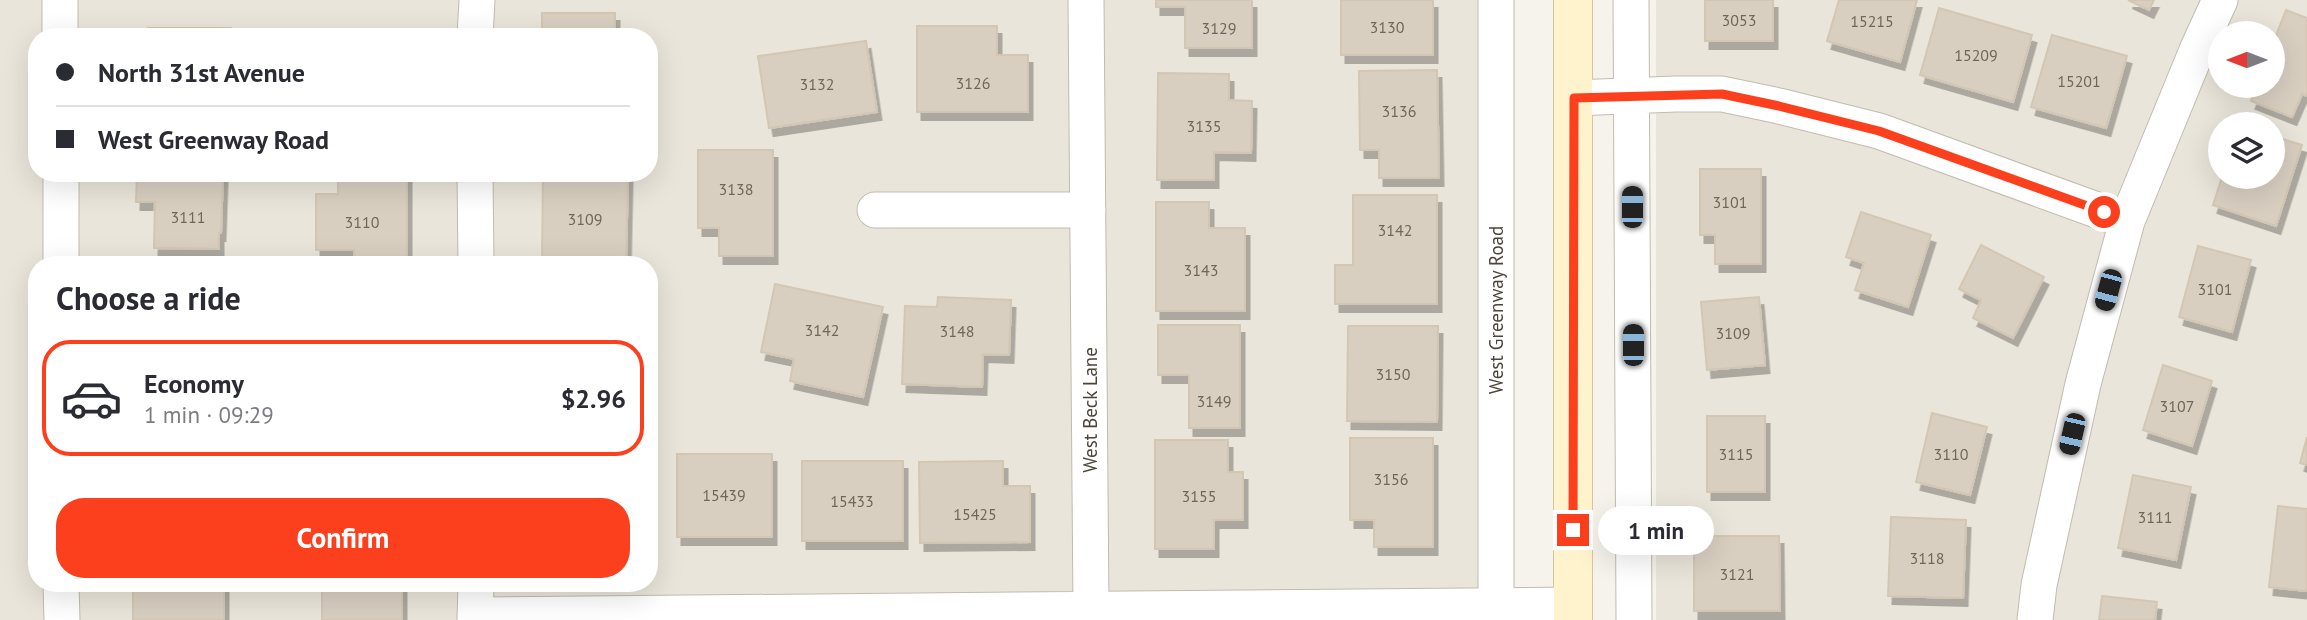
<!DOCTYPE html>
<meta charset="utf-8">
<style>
:root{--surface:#fff;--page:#f2f2f3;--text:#2b2b33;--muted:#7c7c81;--line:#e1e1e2;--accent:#fc3f1d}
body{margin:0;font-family:"PT Sans",sans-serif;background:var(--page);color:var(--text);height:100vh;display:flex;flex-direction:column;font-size:26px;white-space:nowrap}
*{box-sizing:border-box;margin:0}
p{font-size:23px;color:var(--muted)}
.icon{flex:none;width:38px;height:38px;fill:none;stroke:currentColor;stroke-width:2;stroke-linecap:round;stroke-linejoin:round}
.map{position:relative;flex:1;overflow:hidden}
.panel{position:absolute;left:28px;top:256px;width:630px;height:336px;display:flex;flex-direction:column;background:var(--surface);border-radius:28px;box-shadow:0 7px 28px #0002}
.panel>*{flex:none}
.hud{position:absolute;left:28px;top:28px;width:630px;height:154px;border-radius:28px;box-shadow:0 7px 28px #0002;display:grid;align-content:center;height:154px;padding:0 28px;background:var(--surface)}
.needle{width:46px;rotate:270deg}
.buttons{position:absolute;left:2208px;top:21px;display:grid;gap:14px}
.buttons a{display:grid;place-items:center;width:77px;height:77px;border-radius:50%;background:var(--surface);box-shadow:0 7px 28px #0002;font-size:35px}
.end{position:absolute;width:32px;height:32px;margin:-16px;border:9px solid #fc3f1d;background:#fff;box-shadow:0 0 0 4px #fff}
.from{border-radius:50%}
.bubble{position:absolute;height:49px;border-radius:24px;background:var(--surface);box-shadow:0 7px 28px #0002;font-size:23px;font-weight:800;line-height:49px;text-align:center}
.car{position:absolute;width:21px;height:42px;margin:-21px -10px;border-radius:9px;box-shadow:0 0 5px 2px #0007;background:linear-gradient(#222 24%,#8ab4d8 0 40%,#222 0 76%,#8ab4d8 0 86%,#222 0)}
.hud b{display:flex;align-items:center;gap:24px;height:66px;font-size:26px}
.hud b+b{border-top:2px solid var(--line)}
.hud i{width:18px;height:18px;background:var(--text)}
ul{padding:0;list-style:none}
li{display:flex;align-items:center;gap:21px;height:116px;margin:0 14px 10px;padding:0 14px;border:4px solid transparent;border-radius:28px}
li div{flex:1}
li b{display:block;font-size:26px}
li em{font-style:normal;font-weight:800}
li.selected{border-color:var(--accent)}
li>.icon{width:63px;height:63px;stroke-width:1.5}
h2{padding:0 28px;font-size:32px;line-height:84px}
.primary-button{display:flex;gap:14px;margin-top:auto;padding:14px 28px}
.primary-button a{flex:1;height:80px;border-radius:28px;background:var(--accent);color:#fff;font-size:28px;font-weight:800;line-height:80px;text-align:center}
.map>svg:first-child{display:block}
</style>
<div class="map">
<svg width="2307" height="620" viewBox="0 0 2307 620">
<defs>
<filter id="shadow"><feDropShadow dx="4.5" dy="8" stdDeviation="0" flood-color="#0004"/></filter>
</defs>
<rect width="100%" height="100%" fill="#f6f3ec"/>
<path fill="#eae5da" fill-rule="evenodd" d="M0 0H1478L1480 620H0ZM37 37H649V173H37ZM37 264H649V583H37Z
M1656 0H2307V620H1656ZM2221 33H2273V86H2221ZM2221 124H2273V177H2221Z"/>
<path fill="#d8cfc1" stroke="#d3c7b4" stroke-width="2" filter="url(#shadow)" d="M1156 0H1252V48H1185V7H1156Z
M1341 0H1433V55H1341Z
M1705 0H1773V41H1705Z
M1839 0H1917L1900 62 1827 41Z
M2128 0H2154L2149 10Z
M1939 8 2032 35 2013 102 1920 75Z
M2286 10 2307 18V96L2302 94 2292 117 2251 101 2257 86H2273V43Z
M542 13H615V37H542Z
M917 26H997V55H1028V112H917Z
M148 28H231V37H148Z
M2052 35 2127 56 2106 128 2031 107Z
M866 41 877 112 769 128 758 56Z
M1437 70 1439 178H1379V150H1360L1359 71Z
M1158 73 1229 74V100L1252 101 1251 153 1214 152V180H1157Z
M2273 136 2302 145 2276 226 2213 205 2222 177H2273Z
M698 150H773V256H719V228H698Z
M1700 169H1761V264H1715V235H1700Z
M137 173H223L221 233H219V249L154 248 155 202H136Z
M338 173H407V264H354V250H316V194H338Z
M543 173H628L626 264H542Z
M1353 195H1437V304H1335V265H1353Z
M1156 202H1209V228H1245V311H1156Z
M1861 212 1931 235 1908 307 1855 290 1864 263 1846 257Z
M1981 245 2044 277 2013 338 1973 318 1981 300 1959 289Z
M2198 246 2251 260 2232 332 2179 317Z
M775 284 883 307 863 397 790 381 794 359 761 352Z
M938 297 1011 300 1009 355 983 354 982 387 902 384 905 306 937 307Z
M1759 297 1765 365 1707 370 1701 302Z
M1158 325H1240V428H1189V375H1158Z
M1348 326H1438L1437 422 1347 421Z
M2163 365 2212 381 2192 446 2143 430Z
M1932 413 1987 427 1970 495 1916 482Z
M1707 416H1765V492H1707Z
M2307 437V465L2300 463Z
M1350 438H1433V547H1374V520H1350Z
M1155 440H1228V472H1243V520H1214V549H1155Z
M677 454H772V537H677Z
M802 461H903V541H802Z
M1003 461V486H1030V542L920 543 919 462Z
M2133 475 2191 487 2176 560 2118 548Z
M2278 506 2307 509V591L2269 587Z
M1891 517 1966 520 1963 598 1888 596Z
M1694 536H1779L1780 611H1694Z
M133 583H224V620H133Z
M322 583H402V620H322Z
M2102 596 2157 602 2155 620H2099Z"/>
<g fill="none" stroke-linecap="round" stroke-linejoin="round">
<defs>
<path id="minor" d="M60 0V37
M1086 0 1091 609
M1631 0 1634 620
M475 37 477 0
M1574 98 1676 94H1722L1779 106 1879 131 2127 221
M61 173V264
M475 173 476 264
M875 210H1088
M61 583 62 620
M475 615 1573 605
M475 620 476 583
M1496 620V0
M2035 620 2039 585 2083 384 2127 221 2198 48 2220 0"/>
<path id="secondary" d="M1573 0V620"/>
</defs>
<use href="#minor" stroke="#c2bbae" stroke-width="37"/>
<use href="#secondary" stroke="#d6c79b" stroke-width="40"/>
<use href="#minor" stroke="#fff" stroke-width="35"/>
<use href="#secondary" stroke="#fff3cd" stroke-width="38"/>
</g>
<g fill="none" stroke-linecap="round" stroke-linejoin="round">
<path stroke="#fc3f1d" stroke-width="9" d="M1573 530 1574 98 1722 94 1779 106 1879 131 2104 212"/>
</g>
<g text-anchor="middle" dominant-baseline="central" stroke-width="5" stroke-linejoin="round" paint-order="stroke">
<g font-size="16" fill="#6e675b">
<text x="1739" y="20">3053</text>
<text x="1872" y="21">15215</text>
<text x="1387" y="27">3130</text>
<text x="1219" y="28">3129</text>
<text x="1976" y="55">15209</text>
<text x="2079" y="81">15201</text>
<text x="973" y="83">3126</text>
<text x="817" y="84">3132</text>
<text x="1399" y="111">3136</text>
<text x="1204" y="126">3135</text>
<text x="736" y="189">3138</text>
<text x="1730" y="202">3101</text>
<text x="188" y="217">3111</text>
<text x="585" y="219">3109</text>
<text x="362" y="222">3110</text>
<text x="1395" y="230">3142</text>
<text x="1201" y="270">3143</text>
<text x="2215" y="289">3101</text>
<text x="822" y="330">3142</text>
<text x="957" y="331">3148</text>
<text x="1733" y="333">3109</text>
<text x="1393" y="374">3150</text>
<text x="1214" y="401">3149</text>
<text x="2177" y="406">3107</text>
<text x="1736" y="454">3115</text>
<text x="1951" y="454">3110</text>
<text x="1391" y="479">3156</text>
<text x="724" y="495">15439</text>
<text x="1199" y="496">3155</text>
<text x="852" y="501">15433</text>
<text x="975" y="514">15425</text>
<text x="2155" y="517">3111</text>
<text x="1927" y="558">3118</text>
<text x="1737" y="574">3121</text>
</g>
<g font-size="19" fill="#4b4439" stroke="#fff">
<text transform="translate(1496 310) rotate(-90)">West Greenway Road</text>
<text transform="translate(1090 410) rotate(-90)">West Beck Lane</text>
</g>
</g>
</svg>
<div class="buttons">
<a><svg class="needle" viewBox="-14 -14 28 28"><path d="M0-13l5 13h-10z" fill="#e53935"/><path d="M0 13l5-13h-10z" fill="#7c7c81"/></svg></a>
<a><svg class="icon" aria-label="layers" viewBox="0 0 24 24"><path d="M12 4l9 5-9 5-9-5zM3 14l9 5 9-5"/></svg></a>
</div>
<i class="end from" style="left:2104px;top:212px"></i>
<i class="end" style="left:1573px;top:530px"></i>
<div class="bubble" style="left:1598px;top:506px;width:116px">1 min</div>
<i class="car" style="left:1632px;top:207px;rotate:0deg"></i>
<i class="car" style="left:2108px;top:290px;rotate:195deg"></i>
<i class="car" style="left:1633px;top:345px;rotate:0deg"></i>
<i class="car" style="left:2072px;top:434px;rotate:193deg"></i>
<div class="hud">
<b><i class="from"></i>North 31st Avenue</b>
<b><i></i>West Greenway Road</b>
</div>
<section class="panel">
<h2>Choose a ride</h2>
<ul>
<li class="selected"><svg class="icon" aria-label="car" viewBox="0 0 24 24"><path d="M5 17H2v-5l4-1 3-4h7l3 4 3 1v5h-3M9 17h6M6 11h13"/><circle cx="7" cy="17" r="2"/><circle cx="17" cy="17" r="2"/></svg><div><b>Economy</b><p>1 min · 09:29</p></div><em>$2.96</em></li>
</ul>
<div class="primary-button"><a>Confirm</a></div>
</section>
</div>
